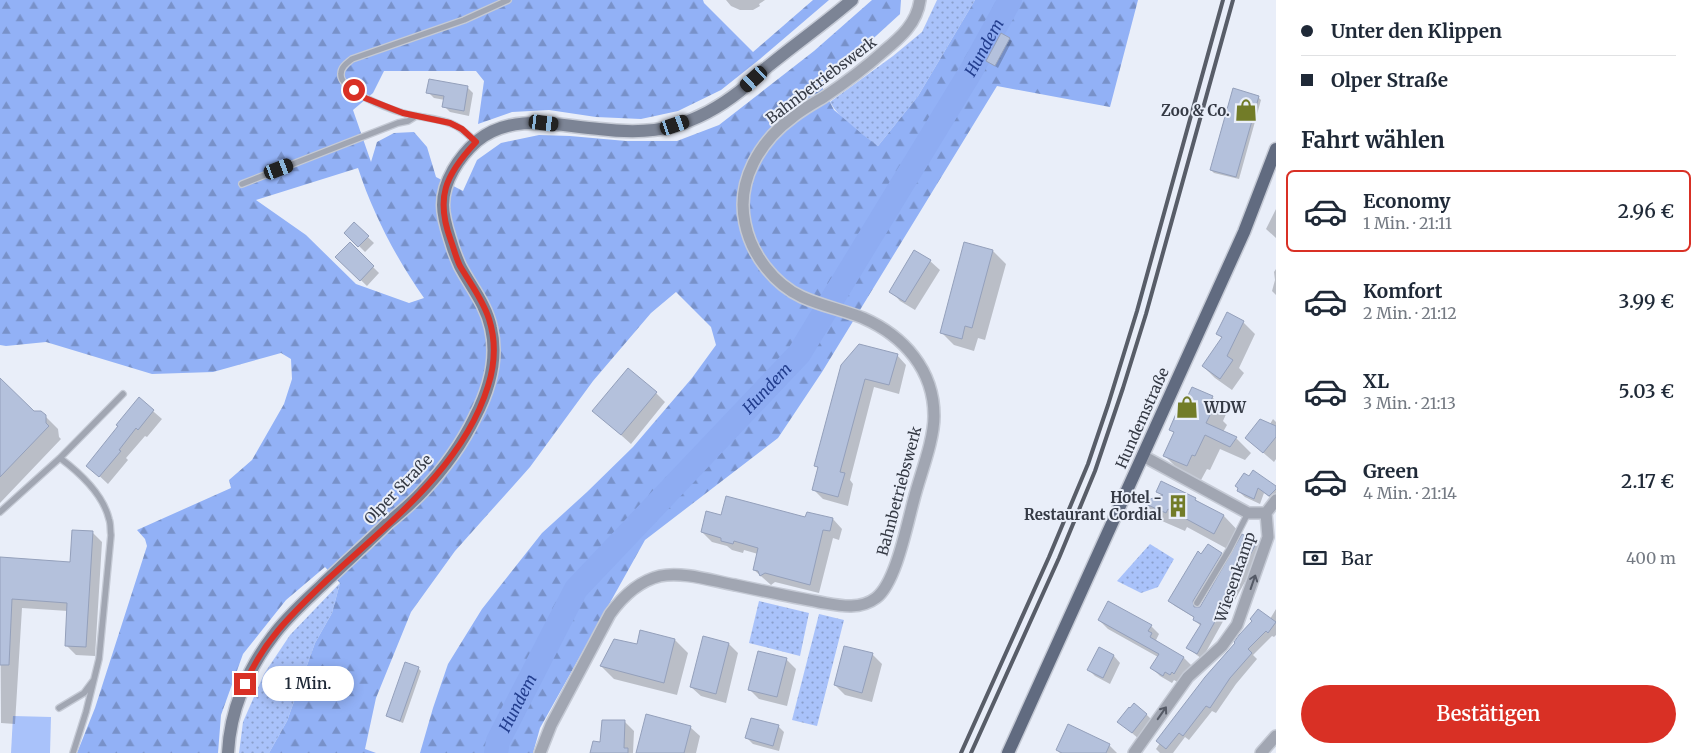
<!DOCTYPE html>
<html lang="de">
<meta charset="utf-8">
<style>
:root{--surface:#fff;--page:#f2f2f3;--text:#1f2937;--muted:#747a83;--line:#e0e1e3;--accent:#d93025}
body{margin:0;font-family:Merriweather,serif;background:var(--page);color:var(--text);height:100vh;display:flex;flex-direction:column;font-size:19px;white-space:nowrap}
*{box-sizing:border-box;margin:0}
p{font-size:16px;color:var(--muted)}
.icon{flex:none;width:28px;height:28px;fill:none;stroke:currentColor;stroke-width:2;stroke-linecap:round;stroke-linejoin:round}
.map{position:relative;flex:1;overflow:hidden}
.drawer{display:flex;flex-direction:column;background:var(--surface);width:425px}
.drawer>*{flex:none}
.guide{display:grid;align-content:center;height:110px;padding:0 25px;background:var(--surface)}
.end{position:absolute;width:22px;height:22px;margin:-11px;border:6px solid #d93025;background:#fff;box-shadow:0 0 0 2px #fff}
.from{border-radius:50%}
.bubble{position:absolute;height:35px;border-radius:18px;background:var(--surface);box-shadow:0 2px 12px #0003;font-size:16px;font-weight:600;line-height:35px;text-align:center}
.car{position:absolute;width:15px;height:30px;margin:-15px -8px;border-radius:6px;box-shadow:0 0 4px 1px #0007;background:linear-gradient(#222 24%,#8ab4d8 0 40%,#222 0 76%,#8ab4d8 0 86%,#222 0)}
.guide b{display:flex;align-items:center;gap:18px;height:48px;font-size:19px}
.guide b+b{border-top:1px solid var(--line)}
.guide i{width:12px;height:12px;background:var(--text)}
ul{padding:0;list-style:none}
li{display:flex;align-items:center;gap:15px;height:82px;margin:0 10px 8px;padding:0 15px;border:2px solid transparent;border-radius:8px}
li div{flex:1}
li b{display:block;font-size:19px}
li em{font-style:normal;font-weight:600}
li.active{border-color:var(--accent)}
li>.icon{width:45px;height:45px;stroke-width:1.5}
h2{padding:0 25px;font-size:22px;line-height:60px}
.pay{display:flex;align-items:center;gap:12px;height:55px;padding:0 25px;font-size:19px}
.pay p{margin-inline-start:auto}
.primary-button{display:flex;gap:10px;margin-top:auto;padding:10px 25px}
.primary-button a{flex:1;height:58px;border-radius:30px;background:var(--accent);color:#fff;font-size:20px;font-weight:600;line-height:58px;text-align:center}
main{display:flex;flex:1;min-height:0}
.map>svg:first-child{display:block}
</style>
<main>
<div class="map">
<svg width="1276" height="753" viewBox="0 0 1276 753">
<defs>
<pattern id="grass-dots" width="8" height="8" patternUnits="userSpaceOnUse" patternTransform="scale(1.25)"><rect width="8" height="8" fill="#a9c2fa"/><path d="M2 2h.1M6 6h.1" fill="none" stroke="#8a9fcc" stroke-width="1.8" stroke-linecap="round"/></pattern>
<pattern id="forest-firs" width="22" height="20" patternUnits="userSpaceOnUse" patternTransform="scale(1.25)"><rect width="22" height="20" fill="#92b1f6"/><path d="M5 1l3.5 6h-7zM16 11l3.5 6h-7z" fill="#7891c9"/></pattern>
</defs>
<rect width="100%" height="100%" fill="#e9eef9"/>
<path fill="url(#grass-dots)" d="M937 0H975L918 96 878 146C861 134 840 120 830 102L893 56 922 32Z
M1150 544 1174 559 1158 587 1141 593 1117 581Z
M340 583 332 613 315 643 287 721 269 753H239L243 722 264 674 290 635Z
M759 601 809 613 800 656 749 643Z
M819 614 844 620 817 726 792 720Z"/>
<path fill="url(#forest-firs)" fill-rule="evenodd" d="M0 0H703L704 3 753 52 813 0H829L760 59 721 90 678 111 641 119 596 117 549 110 512 112 478 124 484 81 476 71H384L373 93 353 110 371 162 377 142 394 133 414 132 427 147 436 177 463 191 477 160 501 143 539 135 570 136 626 141H677L719 125 814 51 872 0H901L900 14 853 57 820 83 834 110 862 134 878 146 918 96 975 0H1138L1110 107 997 86 822 372 778 438 645 540 540 728 533 753H420L433 708 448 664 482 609 542 533 587 492 633 447 692 378 716 345 711 327 676 292 651 313 593 381 530 467 455 551 411 612 376 698 365 749 376 753H269L287 721 315 643 332 613 340 583 325 567 286 600 243 654 221 715 218 753H77L95 708 147 546 145 539 137 530 231 488 229 480 252 460 284 404 292 379 291 359 281 353 213 372 152 374 46 342 6 346 0 345ZM358 168C373 214 396 258 424 298L409 303 356 284 306 235 256 200Z"/>
<path fill="#a9c2fa" d="M13 716 51 717 50 753H11Z"/>
<path fill="#0003" d="M726 0H765L759 4 760 6 753 10H740L731 6Z
M1009 39 1012 41 998 68 990 63Z
M467 87 473 93 469 116 450 112 444 106 445 100 434 98 428 92Z
M1258 97 1261 100 1239 179 1214 173 1211 170Z
M1276 209V238L1266 229Z
M354 224 374 243 365 252 346 233Z
M350 244 379 273 367 286 337 257Z
M965 244 993 251 1006 264 985 340 978 338 974 351 954 345 941 332Z
M930 261 940 270 915 310 900 301 891 291Z
M1276 269V295L1272 291 1275 280 1274 272Z
M1243 322 1255 334 1239 368 1244 373 1232 390 1215 378 1203 366 1222 338 1218 334Z
M897 355 906 365 899 394 874 387 850 480 853 484 848 506 823 499 814 490 819 469 815 465 842 365Z
M0 384 33 412H41L58 429 59 437 61 439 0 503Z
M656 393 665 402 631 444 594 411Z
M1212 397 1227 412 1223 421 1227 425 1223 432 1236 438 1251 453 1245 460 1220 449 1210 470 1207 469 1201 480 1179 470 1165 456 1175 434 1171 430Z
M139 399 162 419 147 437 145 436 126 458 128 460 108 484 94 471 120 426Z
M1273 419 1276 422V459L1274 462 1246 438 1270 424Z
M1172 487 1224 516 1243 536 1256 543 1262 548 1250 570 1251 571 1202 659 1188 648 1201 626 1194 620 1195 618 1175 606 1169 601 1201 555 1221 554 1227 559 1196 609 1202 606 1233 552 1187 527 1185 531 1162 521 1144 503 1162 496 1158 492Z
M1239 488H1276V502L1264 493 1260 504 1245 497 1238 491Z
M721 516 833 519 842 529 839 540 833 538 819 593 775 582 771 585 754 570 758 554 744 550 743 553 732 550 727 546 712 542 702 532Z
M92 532 102 542 95 656 76 655 66 645 68 611 22 608 15 724 1 723 0 559 71 563Z
M1276 609V635L1274 637 1272 636 1253 655 1257 659 1236 684 1216 713 1212 711 1189 740 1185 737 1173 753H1160L1156 749 1160 743 1270 619Z
M1099 620 1151 626 1159 634 1156 640 1159 643 1184 658 1192 666 1179 683 1174 680 1172 683 1160 676 1152 668 1158 657 1108 629Z
M641 632 675 640 688 653 677 695 614 679 601 666 638 646Z
M729 644 738 653 726 703 701 696 691 687Z
M1099 649 1114 656 1120 663 1110 684 1095 676 1089 670Z
M872 654 882 664 872 702 845 695 835 685Z
M786 659 796 669 787 706 759 699 749 689Z
M418 668 421 671 403 723 390 718 388 715Z
M1146 714 1153 721 1139 739 1119 722Z
M624 721 634 731 633 753H591Z
M778 726 784 732 779 751 753 744 747 738Z
M690 727 700 736 696 753H637Z
M1109 745 1117 753H1060L1057 750Z"/>
<g fill="none" stroke-linecap="round" stroke-linejoin="round">
<path stroke="#8eacf2" stroke-width="24" id="s1" d="M496 753 498 741 576 589 799 354 971 71 1010 0"/>
</g>
<path fill="#b4c1dc" stroke="#94a0bb" d="M1001 33 1010 38 995 66 986 61Z
M429 79 468 86 464 111 442 107 444 96 426 93Z
M1233 88 1259 96 1236 177 1210 170Z
M354 222 369 236 358 247 344 233Z
M350 242 374 266 360 281 335 257Z
M964 242 993 250 972 328 965 326 962 339 940 333Z
M914 250 931 260 905 302 889 292Z
M1227 312 1244 321 1227 356 1233 360 1220 379 1202 366 1222 337 1216 334Z
M859 344 898 354 889 385 865 379 840 472 845 473 838 497 812 490 818 467 814 466 841 365Z
M628 368 657 392 621 435 592 411Z
M0 378 34 411H41L46 415V423L49 426 0 477Z
M1192 387 1213 396 1208 406 1213 409 1206 423 1237 437 1230 447 1205 435 1195 456 1192 455 1187 466 1163 456 1174 432 1169 430 1178 409 1181 410Z
M139 397 154 410 138 430 136 428 119 450 121 451 99 477 86 466 118 426 116 425Z
M1260 419 1276 426V437L1263 453 1245 438Z
M1253 470 1276 486V489L1269 496 1258 488 1254 499 1237 491 1238 488 1235 486 1244 473 1249 476Z
M1161 481 1196 498 1195 500 1224 515 1214 534 1168 509 1166 513 1141 502 1163 495 1156 492Z
M726 496 805 517 807 512 833 518 830 531 823 530 810 585 765 573 760 576 758 571 753 570 758 548 734 541 733 544 721 541V538L701 532 706 511 721 515Z
M72 530 93 531 86 647 65 646 67 603 12 599 9 665H0V557L70 562Z
M1242 534 1257 542 1245 564 1247 565 1224 608 1223 607 1197 654 1186 648 1201 624 1193 620 1194 617 1168 601 1198 551 1201 554 1208 544 1222 553 1193 601 1194 607H1200Z
M1108 601 1152 625 1148 631 1152 633 1150 637 1184 657 1174 674 1172 672 1170 675 1165 672 1163 676 1150 668 1159 654 1098 620Z
M1258 609 1276 622 1268 633 1266 631 1248 649 1252 653 1230 678 1210 708 1206 706 1183 736 1179 733 1166 749 1156 741 1205 677 1235 643 1234 642 1239 635 1252 621 1250 619Z
M640 630 675 639 664 683 600 666 614 639 637 644Z
M703 636 729 643 716 694 690 687Z
M844 646 873 653 862 693 834 685Z
M1099 647 1114 655 1103 678 1087 670Z
M758 651 787 658 777 697 748 690Z
M405 662 419 667 400 721 386 716Z
M1134 703 1147 714 1132 733 1117 722 1129 707 1130 708Z
M646 714 691 726 684 753H636Z
M751 718 779 725 773 746 745 738Z
M602 720H625L624 748H628V753H590L593 741 600 742Z
M1068 724 1110 744 1106 753H1062L1056 750Z"/>
<g fill="none" stroke-linecap="round" stroke-linejoin="round">
<defs>
<path id="lane" d="M476 142C468 135 462 128 452 124 436 117 419 118 403 113 389 109 339 90 341 74 341 67 347 63 352 59L464 20 508 0
M242 184 398 123 408 121 416 116
M60 458C80 473 103 494 109 519 111 524 110 530 111 535L99 659 86 712 73 753
M0 512 60 458 123 394
M1197 603 1229 550 1248 513
M59 708 84 693 93 681"/>
<path id="street" d="M1266 513 1276 500
M540 753 551 725 610 614C623 596 639 581 660 576 682 571 713 581 735 585 763 591 791 597 819 602 837 605 859 611 876 598 896 583 907 524 914 499 920 475 934 441 934 416 934 370 904 336 863 318 843 310 822 306 802 297 774 284 751 254 745 223 736 181 760 141 793 117 803 109 814 103 824 97 845 83 865 68 884 51 901 37 917 23 920 0
M1134 753 1188 677 1222 646 1237 625 1268 537 1266 513H1248L1143 456
M1261 753 1276 736"/>
<path id="secondary" d="M228 753C230 711 247 670 273 636 286 618 304 602 321 586 343 565 366 544 388 523 400 513 412 503 422 492 443 470 462 444 475 417 489 390 498 358 491 328 486 304 471 287 460 266 457 259 454 252 452 245 448 232 443 219 443 205 443 181 459 157 477 141 513 112 558 126 599 129 624 132 650 133 674 126 698 119 721 106 740 91 749 84 757 75 766 68 794 45 824 24 852 0"/>
<path id="primary" d="M1008 753 1244 232 1276 149"/>
</defs>
<use href="#lane" stroke="#c5cad5" stroke-width="8"/>
<use href="#street" stroke="#c5cad5" stroke-width="14"/>
<use href="#secondary" stroke="#c5cad5" stroke-width="15"/>
<use href="#primary" stroke="#c5cad5" stroke-width="15"/>
<use href="#lane" stroke="#a1a6b2" stroke-width="5.5"/>
<use href="#street" stroke="#a1a6b2" stroke-width="11"/>
<use href="#secondary" stroke="#7c8495" stroke-width="12"/>
<use href="#primary" stroke="#616b80" stroke-width="12"/>
<path stroke="#585d68" stroke-width="4" d="M961 753 1049 557 1088 464 1108 405 1137 311 1223 0
M971 753 1059 558 1095 471 1123 388 1146 314 1233 0"/>
</g>
<defs><path id="oneway-shaft" d="M-6 0H5M1.5-3L5.5 0L1.5 3" fill="none" stroke-width="1.6" stroke-linecap="round" stroke-linejoin="round" transform="scale(1.25)"/></defs>
<g stroke="#555a66">
<use href="#oneway-shaft" transform="translate(1253 582) rotate(-71)"/>
<use href="#oneway-shaft" transform="translate(1162 713) rotate(-55)"/>
</g>
<g fill="none" stroke-linecap="round" stroke-linejoin="round">
<path stroke="#d93025" stroke-width="6" d="M245 684C264 640 292 614 326 581 386 525 463 468 488 386 495 364 496 341 489 319 483 300 470 283 460 266 456 258 454 249 451 241 435 198 445 175 476 142L462 129 450 123 403 113 365 98 354 90"/>
</g>
<defs>
<symbol id="shop-bare" viewBox="-9 -9 18 18"><path d="M-5-2.5h2.3a2.7 3.5 0 0 1 5.4 0H5L5.5 6h-11ZM-1.5-2.5h3a1.5 2.3 0 0 0-3 0Z" fill="#727c28" stroke="#e9eef9" stroke-width="2.5" paint-order="stroke"/></symbol>
<symbol id="building-bare" viewBox="-9 -9 18 18"><path d="M-4-6H4V6H1V3H-1V6H-4ZM-2.5-4.3h1.7v1.8h-1.7ZM.8-4.3h1.7v1.8H.8ZM-2.5-1h1.7V.8h-1.7ZM.8-1h1.7V.8H.8Z" fill="#727c28" stroke="#e9eef9" stroke-width="2.5" paint-order="stroke"/></symbol>
</defs>
<g fill-rule="evenodd">
<use href="#shop-bare" x="1230" y="94" width="32" height="32"/>
<use href="#shop-bare" x="1171" y="391" width="32" height="32"/>
<use href="#building-bare" x="1162" y="490" width="32" height="32"/>
</g>
<g text-anchor="middle" dominant-baseline="central" stroke-width="4" stroke-linejoin="round" paint-order="stroke">
<g font-size="15" fill="#353a45" stroke="#e9eef9">
<text transform="translate(821 80) rotate(-37)">Bahnbetriebswerk</text>
<text transform="translate(1142 418) rotate(-66)">Hundemstraße</text>
<text transform="translate(398 489) rotate(-46)">Olper Straße</text>
<text transform="translate(899 491) rotate(-75)">Bahnbetriebswerk</text>
<text transform="translate(1235 577) rotate(-71)">Wiesenkamp</text>
</g>
<g font-size="15" font-weight="bold" fill="#353a45" stroke="#e9eef9" text-anchor="end">
<text x="1230" y="110">Zoo &amp; Co.</text>
<text x="1204" y="407" text-anchor="start">WDW</text>
<text x="1162" y="497">Hotel -<tspan x="1162" dy="17">Restaurant Cordial</tspan></text>
</g>
<g font-size="16" font-style="italic" fill="#223d8d" stroke="#e9eef9">
<text stroke="none"><textPath href="#s1" startOffset="865">Hundem</textPath></text>
<text stroke="none"><textPath href="#s1" startOffset="460">Hundem</textPath></text>
<text stroke="none"><textPath href="#s1" startOffset="55">Hundem</textPath></text>
</g>
</g>
</svg>
<i class="end from" style="left:354px;top:90px"></i>
<i class="end" style="left:245px;top:684px"></i>
<div class="bubble" style="left:262px;top:666px;width:92px">1 Min.</div>
<i class="car" style="left:754px;top:79px;rotate:228deg"></i>
<i class="car" style="left:544px;top:123px;rotate:97deg"></i>
<i class="car" style="left:675px;top:125px;rotate:71deg"></i>
<i class="car" style="left:279px;top:169px;rotate:69deg"></i>
</div>
<section class="drawer">
<div class="guide">
<b><i class="from"></i>Unter den Klippen</b>
<b><i></i>Olper Straße</b>
</div>
<h2>Fahrt wählen</h2>
<ul>
<li class="active"><svg class="icon" aria-label="car" viewBox="0 0 24 24"><path d="M5 17H2v-5l4-1 3-4h7l3 4 3 1v5h-3M9 17h6M6 11h13"/><circle cx="7" cy="17" r="2"/><circle cx="17" cy="17" r="2"/></svg><div><b>Economy</b><p>1 Min. · 21:11</p></div><em>2.96 €</em></li>
<li><svg class="icon" aria-label="car" viewBox="0 0 24 24"><path d="M5 17H2v-5l4-1 3-4h7l3 4 3 1v5h-3M9 17h6M6 11h13"/><circle cx="7" cy="17" r="2"/><circle cx="17" cy="17" r="2"/></svg><div><b>Komfort</b><p>2 Min. · 21:12</p></div><em>3.99 €</em></li>
<li><svg class="icon" aria-label="car" viewBox="0 0 24 24"><path d="M5 17H2v-5l4-1 3-4h7l3 4 3 1v5h-3M9 17h6M6 11h13"/><circle cx="7" cy="17" r="2"/><circle cx="17" cy="17" r="2"/></svg><div><b>XL</b><p>3 Min. · 21:13</p></div><em>5.03 €</em></li>
<li><svg class="icon" aria-label="car" viewBox="0 0 24 24"><path d="M5 17H2v-5l4-1 3-4h7l3 4 3 1v5h-3M9 17h6M6 11h13"/><circle cx="7" cy="17" r="2"/><circle cx="17" cy="17" r="2"/></svg><div><b>Green</b><p>4 Min. · 21:14</p></div><em>2.17 €</em></li>
</ul>
<div class="pay"><svg class="icon" aria-label="cash" viewBox="0 0 24 24"><path d="M3 7h18v10H3z"/><circle cx="12" cy="12" r="2"/></svg>Bar<p>400 m</p></div>
<div class="primary-button"><a>Bestätigen</a></div>
</section>
</main>
